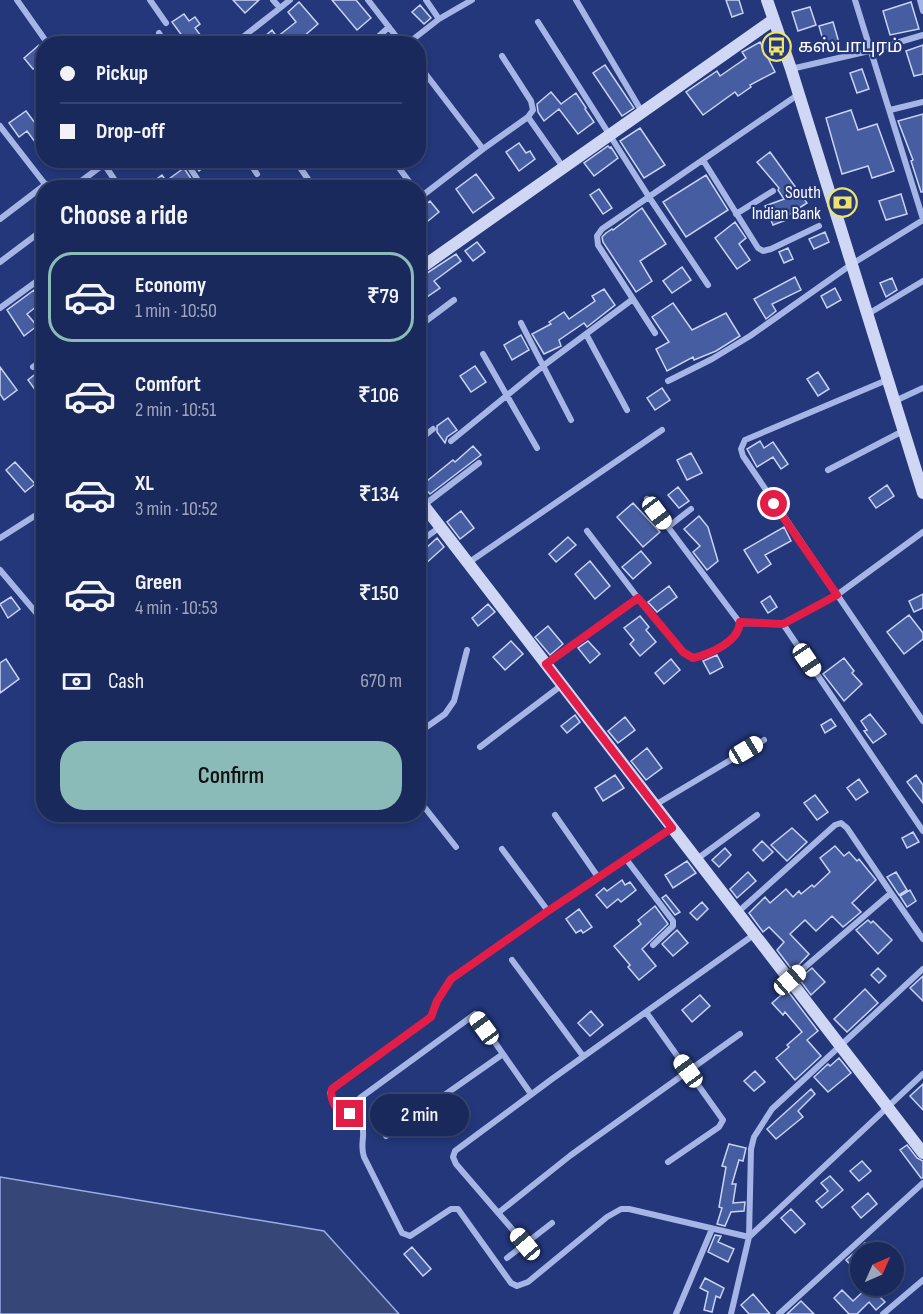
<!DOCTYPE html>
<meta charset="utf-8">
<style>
:root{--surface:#1a295c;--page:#273565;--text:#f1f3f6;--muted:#9fa6bb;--line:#384572;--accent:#8bbbb9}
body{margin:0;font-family:"Sofia Sans Condensed","Noto Sans Tamil",sans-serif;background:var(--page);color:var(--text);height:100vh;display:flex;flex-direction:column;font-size:22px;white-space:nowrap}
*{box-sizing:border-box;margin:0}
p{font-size:20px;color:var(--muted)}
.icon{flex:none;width:33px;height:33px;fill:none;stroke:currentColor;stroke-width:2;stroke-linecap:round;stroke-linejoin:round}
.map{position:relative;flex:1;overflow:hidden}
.details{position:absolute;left:36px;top:180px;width:390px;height:642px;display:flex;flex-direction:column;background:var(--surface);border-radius:24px;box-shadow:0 3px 9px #0003,0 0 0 2px var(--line)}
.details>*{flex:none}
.banner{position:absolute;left:36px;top:36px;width:390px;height:132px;border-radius:24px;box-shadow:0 3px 9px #0003,0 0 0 2px var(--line);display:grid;align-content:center;height:132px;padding:0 24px;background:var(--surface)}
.needle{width:39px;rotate:45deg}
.fabs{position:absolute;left:850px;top:1242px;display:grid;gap:12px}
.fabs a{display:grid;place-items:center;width:54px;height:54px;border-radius:50%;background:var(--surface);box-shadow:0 3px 9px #0003,0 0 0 2px var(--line);font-size:30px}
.end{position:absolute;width:27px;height:27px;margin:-14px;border:8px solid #e11d48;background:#fff;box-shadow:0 0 0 3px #fff}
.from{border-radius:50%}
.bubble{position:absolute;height:42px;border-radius:21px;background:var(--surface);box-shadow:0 3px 9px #0003,0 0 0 2px var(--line);font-size:20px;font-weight:600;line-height:42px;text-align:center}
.car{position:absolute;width:18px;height:36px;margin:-18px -9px;border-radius:8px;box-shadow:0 0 4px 2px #0007;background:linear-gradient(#fff 24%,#345 0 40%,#fff 0 76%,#345 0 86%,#fff 0)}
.banner b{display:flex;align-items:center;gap:21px;height:57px;font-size:22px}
.banner b+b{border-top:2px solid var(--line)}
.banner i{width:15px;height:15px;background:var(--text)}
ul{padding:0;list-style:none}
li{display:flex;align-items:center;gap:18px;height:90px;margin:0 12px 9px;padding:0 12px;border:3px solid transparent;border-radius:24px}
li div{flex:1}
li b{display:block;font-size:22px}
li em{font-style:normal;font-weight:600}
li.on{border-color:var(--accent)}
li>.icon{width:54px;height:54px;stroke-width:1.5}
h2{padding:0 24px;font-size:27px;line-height:72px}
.pay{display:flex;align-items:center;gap:15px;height:66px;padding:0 24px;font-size:22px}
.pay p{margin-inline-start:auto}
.cta{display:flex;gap:12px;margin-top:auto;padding:12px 24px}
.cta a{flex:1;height:69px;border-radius:24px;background:var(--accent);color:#111;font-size:24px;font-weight:600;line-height:69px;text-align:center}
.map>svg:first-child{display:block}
</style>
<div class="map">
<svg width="923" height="1314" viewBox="0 0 923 1314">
<rect width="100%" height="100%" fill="#23377a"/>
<path fill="#364677" stroke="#99ade5" stroke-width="1.5" d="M0 1177 324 1231 399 1314H0Z"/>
<path fill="#475da1" stroke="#c8d3f4" stroke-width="1.5" d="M233 0H259L245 13Z
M332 0H356L371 18 357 30Z
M726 0H739L743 13 732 17Z
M299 2 318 24 303 37 306 40 301 44H256L272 30 277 37 296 22 288 12Z
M911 2 919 29 890 35 883 11Z
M420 5 431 18 424 24 412 12Z
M810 7 816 25 798 31 792 12Z
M184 14 189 21 195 17 200 24 195 28 207 44H188L172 22Z
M833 22 840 46 826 50 819 26Z
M760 42 775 72 750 85 751 87 738 96 735 92 703 115 686 92 717 71 720 76 746 58 742 52Z
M39 45 44 51V61L33 69 24 58Z
M923 45V74L914 76 906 51Z
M605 65 634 108 622 116 593 73Z
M862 69 869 89 857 93 850 73Z
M551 92 561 104 576 93 586 108 585 109 594 122 578 134 559 109 544 121 538 112 537 104Z
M851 110 858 130 877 124 894 171 872 178 868 166 842 174 826 118Z
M26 111 44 135V142L38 146 27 131 19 137 9 123Z
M923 114V192H921L911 161 913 160 898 121Z
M640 128 665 165 644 178 620 141Z
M519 143 526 153 530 151 535 159 519 171 506 152Z
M608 146 610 148 611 147 618 158 594 176 584 163Z
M770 152 807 203 785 217 786 220 773 225 765 206 784 199 778 190 779 188 757 162Z
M194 160H213L199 171 192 162Z
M184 168 194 183 188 188H158L154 181 162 175 166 181Z
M476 174 494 198 473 213 456 189Z
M706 175 728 210 686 237 663 202Z
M599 189 612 208 603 214 590 195Z
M901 194 907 214 886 220 879 201Z
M430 201 439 212 428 221 419 210Z
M642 208 666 244 640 261 652 281 636 292 603 242 602 237 606 233 612 229 613 230Z
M735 222 746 238 739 244 750 260 737 269 715 238Z
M825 232 829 242 814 249 809 239Z
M477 242 485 252 473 261 465 251Z
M788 248 793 259 784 263 779 252Z
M456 254 461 261 434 281 440 288 418 303V279Z
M682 267 691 280 672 293 663 281Z
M795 277 801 290 772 304 776 311 766 319 754 299Z
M892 278 897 290 886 297 880 283Z
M835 288 841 300 827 308 821 296Z
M604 289 615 305 587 327 584 323 559 340 561 346 544 354 532 334 551 324 549 322 564 312 569 319 595 301 592 296Z
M34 290 42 302 27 314 37 326 24 336 7 310Z
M673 303 692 330 726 313 740 336 716 351 694 360 693 357 667 371 656 349 669 342 652 317Z
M521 335 529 350 512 360 504 345Z
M475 366 486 382 471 392 460 376Z
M0 367 17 390 4 400 0 394Z
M38 372 44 380V385L36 391 28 380Z
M818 372 829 389 818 396 807 379Z
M662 388 670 400 655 410 647 398Z
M448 418 457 430 447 437 445 443 437 432V426Z
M760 441 764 448 773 442 788 464 781 469 773 457 757 467 747 449Z
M473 446 481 455 430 494 422 485 453 460 455 462Z
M691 453 702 473 687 480 677 460Z
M15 462 35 484 25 492 6 470Z
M887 485 894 496 876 508 869 498Z
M678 487 689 501 679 508 668 495Z
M633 503 660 532 643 547 617 517Z
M461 511 474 528 460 539 447 522Z
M699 516 708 527 718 561 707 570 693 552 700 546 684 529Z
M784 527 791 541 765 555 771 564 758 573 744 550Z
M568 537 576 545 556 562 549 554Z
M437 538 444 547 423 566 418 560V548L424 545 426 548Z
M641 551 651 563 633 579 622 567Z
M590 561 610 586 595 599 575 574Z
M669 586 677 597 657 612 648 602Z
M923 594V608L914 612 909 601Z
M770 596 777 607 768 613 761 602Z
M11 597 20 609 8 618 0 604Z
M488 604 495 612 478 626 472 618Z
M909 615 923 633V639L904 654 887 632Z
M640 616 649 627 646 630 656 642 640 656 630 644 634 640 624 628Z
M548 626 563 644 550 655 535 637Z
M511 641 523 654 505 670 493 657Z
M588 641 600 654 590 663 578 648Z
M717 655 723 667 710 674 703 661Z
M844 658 854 671 852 673 862 684 844 701 823 674Z
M6 659 19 679 0 693V663Z
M671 659 680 670 664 684 655 673Z
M870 714 886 734 873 743 864 731 867 730 861 721Z
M575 715 580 722 567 733 561 726Z
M625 717 635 730 618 743 608 731Z
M831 719 836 726 825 733 821 725Z
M647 748 662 768 646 780 631 761Z
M615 775 624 788 603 801 595 788Z
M916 775 923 785V803L907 782Z
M859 779 868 792 856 800 847 788Z
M815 795 828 812 817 820 804 803Z
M792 828 807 842 787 861 771 845Z
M913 832 919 842 907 848 902 838Z
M762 841 773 852 763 861 753 850Z
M835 846 844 856 849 852 857 861 859 859 876 880 852 903 861 912 843 927 832 916 816 931 805 920 790 934 809 954 793 971 777 950 784 942 769 927 763 932 749 913 765 897 770 903 786 889 793 897 799 891 801 894 812 885 814 887 830 872 820 858Z
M725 848 731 855 719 867 712 860Z
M687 861 696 873 673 888 665 875Z
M748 872 756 881 737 898 730 889Z
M896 872 907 890 899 895 887 877Z
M622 880 625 885 630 882 636 890 621 902 618 899 607 908 596 895 604 888 607 891Z
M910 890 916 901 907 907 900 896Z
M666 895 680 912 675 915 662 898Z
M702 902 708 909 697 920 690 913Z
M655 906 668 924 642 949 656 966 639 980 628 967 630 965 614 946 641 924 638 920Z
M579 909 592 927 583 933 581 930 576 933 566 919Z
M868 920 871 923 873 921 892 940 878 954 856 930Z
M677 930 688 943 673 956 662 944Z
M812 968 825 982 811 995 799 979Z
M878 968 886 976 879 983 871 975Z
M923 976V1001L910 988Z
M865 989 878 1003 847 1032 834 1019Z
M787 990 818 1031 807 1040 821 1056 795 1080 776 1058 789 1047 787 1045 802 1032 785 1012 783 1015 772 1003Z
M700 995 710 1006 692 1022 682 1010Z
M591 1011 603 1025 590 1036 578 1023Z
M839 1058 851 1073 828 1092 814 1077 828 1064 830 1066Z
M755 1071 765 1082 754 1091 744 1081Z
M923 1084V1110L910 1096Z
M811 1089 815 1094 798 1111 803 1117 776 1139 767 1129Z
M729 1144 746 1148 743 1161 739 1160 732 1184H736L733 1203 745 1202 744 1211 731 1212 725 1226 717 1224 722 1208 719 1207 726 1167 722 1166Z
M907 1145 917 1158 923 1161V1178H921L900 1150Z
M862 1161 871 1171 859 1181 850 1171Z
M830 1176 843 1190 822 1208 816 1201 828 1191 821 1183Z
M868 1193 877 1204 861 1218 852 1207Z
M791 1209 805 1224 795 1233 781 1218Z
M715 1235 721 1236 718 1242 734 1249 728 1262 708 1252Z
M865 1243 874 1252H861V1276L846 1260Z
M412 1247 431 1269 423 1276 404 1254Z
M705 1278 724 1288 720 1298 716 1296 712 1312 704 1310 708 1292 700 1288Z
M869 1286 885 1302 876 1310 869 1302 857 1314H849L834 1298 842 1290 853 1301Z
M753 1294 770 1314H749L741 1305Z
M801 1301 814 1314H787Z"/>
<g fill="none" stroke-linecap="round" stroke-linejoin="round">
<path stroke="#a5b5e5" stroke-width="6" d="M17 0 48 44
M150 0 166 23
M273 0 280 8 290 0
M368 0 402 44
M426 0 439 19
M576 0 642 112
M855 0 923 219
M920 0 923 11
M538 22 649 197 708 285
M159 33 166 44
M234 44 280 8
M370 44 389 27
M407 44 439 19 472 0
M502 56 531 101 533 110 528 117
M418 64 483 149
M791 69 869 51 923 35
M890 110 923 102
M0 126 48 188
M185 160 203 188
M248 160 257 174
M295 160 314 188
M393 160 414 188
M703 160 758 248 763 251 771 249 819 226
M72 188 104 164 120 188
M418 199 483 149 528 117 563 167
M736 214 773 191
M0 219 46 184
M0 262 44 229
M0 308 44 276
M868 314 923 281
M521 323 571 420
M418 327 454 300
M655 333 598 245 597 236 602 229 799 94
M586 334 627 410
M483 354 537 448
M33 367 44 359
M887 380 745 440 741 449 743 456 923 721
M668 381 712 359 750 336 852 264 923 220
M895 401 923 388
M418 441 433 429
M451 441 543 366 633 299
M828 470 903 431
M424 505 479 463
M668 527 691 509
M587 531 638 598 683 652 693 658C710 654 739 643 740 623L647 499
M923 532 837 595 783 624 923 831
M0 538 44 510
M418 543 440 527
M468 563 662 430
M0 570 44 622
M740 623 783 624
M547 664 638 598
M418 733 445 714 454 701 467 650
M480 747 562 685
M418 799 456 847
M655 805 764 740
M555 815 598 877
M672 828 548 911 451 979 437 1001 431 1017 335 1086 330 1093 342 1115H354C371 1131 358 1140 364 1157L402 1233 410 1236 451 1209H458L511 1283 517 1286 528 1282 607 1217 621 1209H629L749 1237
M502 849 548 911
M626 859 673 921V926L653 945
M697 859 757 815
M738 912 835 825 841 823 847 828 891 893
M512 960 583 1056
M790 980 891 893 923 939
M646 1012 723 1120 719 1127 668 1162
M360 1098 475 1014 531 1094
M386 1136 503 1054
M498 1213 571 1155 740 1034
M749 1237 923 1074
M525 1244 456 1164 453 1157 455 1151 552 1079 755 934
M507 1258 552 1223
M676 1314 712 1229
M731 1314 749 1237 751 1149 754 1137 772 1109 923 969
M779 1314 923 1183
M883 1314 923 1280"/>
<path stroke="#cfd7f4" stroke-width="12" d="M767 0 791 69 923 493
M418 270 773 20
M418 498 923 1153"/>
</g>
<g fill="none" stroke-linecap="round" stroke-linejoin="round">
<path stroke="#e11d48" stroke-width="8" d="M350 1114 345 1116C337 1112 329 1098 332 1089L431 1017 437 1001 451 979 548 911 672 828 546 664 638 598 683 652 693 658C710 654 739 642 740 622L783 624 837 595 774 504"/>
</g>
<defs>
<symbol id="bus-ring" viewBox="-11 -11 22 22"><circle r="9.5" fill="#23377a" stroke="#efe469" stroke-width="1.5"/><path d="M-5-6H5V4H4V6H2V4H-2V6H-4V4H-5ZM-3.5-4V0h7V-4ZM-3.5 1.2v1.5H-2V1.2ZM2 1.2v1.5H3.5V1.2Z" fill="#efe469"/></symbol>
<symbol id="bank-ring" viewBox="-11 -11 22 22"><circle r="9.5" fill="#23377a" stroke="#efe469" stroke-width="1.5"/><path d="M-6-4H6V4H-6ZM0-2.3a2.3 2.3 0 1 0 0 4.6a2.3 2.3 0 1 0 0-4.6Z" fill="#efe469"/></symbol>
</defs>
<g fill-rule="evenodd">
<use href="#bus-ring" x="760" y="30" width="33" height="33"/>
<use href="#bank-ring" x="826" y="186" width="33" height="33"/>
</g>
<g text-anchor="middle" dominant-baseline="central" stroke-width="4.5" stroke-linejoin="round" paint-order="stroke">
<g font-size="18" fill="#fff" stroke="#23377a" text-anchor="start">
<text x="798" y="46">கஸ்பாபுரம்</text>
<text x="821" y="192" text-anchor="end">South<tspan x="821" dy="21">Indian Bank</tspan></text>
</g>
</g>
</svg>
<div class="fabs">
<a><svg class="needle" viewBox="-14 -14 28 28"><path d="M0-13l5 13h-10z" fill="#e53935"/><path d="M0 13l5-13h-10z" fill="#9fa6bb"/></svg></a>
</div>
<i class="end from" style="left:774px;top:504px"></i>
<i class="end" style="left:350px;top:1114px"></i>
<div class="bubble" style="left:370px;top:1094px;width:99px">2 min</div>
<i class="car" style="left:657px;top:513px;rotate:143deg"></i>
<i class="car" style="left:807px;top:660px;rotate:146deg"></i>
<i class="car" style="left:746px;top:750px;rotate:59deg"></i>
<i class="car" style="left:790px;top:980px;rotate:49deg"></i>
<i class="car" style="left:484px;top:1028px;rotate:324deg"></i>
<i class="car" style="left:688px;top:1071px;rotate:324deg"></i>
<i class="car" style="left:525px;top:1244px;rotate:320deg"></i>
<div class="banner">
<b><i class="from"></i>Pickup</b>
<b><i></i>Drop-off</b>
</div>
<section class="details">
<h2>Choose a ride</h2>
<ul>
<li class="on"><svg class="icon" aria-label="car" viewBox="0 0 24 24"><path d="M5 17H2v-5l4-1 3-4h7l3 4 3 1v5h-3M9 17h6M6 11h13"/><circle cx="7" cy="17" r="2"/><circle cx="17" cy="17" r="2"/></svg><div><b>Economy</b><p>1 min · 10:50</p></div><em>₹79</em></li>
<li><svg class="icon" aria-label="car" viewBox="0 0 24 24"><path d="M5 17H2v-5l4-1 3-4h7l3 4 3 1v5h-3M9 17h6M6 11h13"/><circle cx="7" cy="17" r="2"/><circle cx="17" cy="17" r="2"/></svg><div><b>Comfort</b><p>2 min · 10:51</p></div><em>₹106</em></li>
<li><svg class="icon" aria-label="car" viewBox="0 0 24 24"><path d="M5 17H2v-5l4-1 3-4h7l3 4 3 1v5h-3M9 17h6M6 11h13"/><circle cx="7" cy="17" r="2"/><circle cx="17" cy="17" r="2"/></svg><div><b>XL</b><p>3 min · 10:52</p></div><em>₹134</em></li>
<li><svg class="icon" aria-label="car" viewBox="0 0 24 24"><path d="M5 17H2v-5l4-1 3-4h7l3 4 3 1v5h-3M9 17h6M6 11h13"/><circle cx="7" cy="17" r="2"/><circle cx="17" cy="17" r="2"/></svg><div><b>Green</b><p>4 min · 10:53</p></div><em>₹150</em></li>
</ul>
<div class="pay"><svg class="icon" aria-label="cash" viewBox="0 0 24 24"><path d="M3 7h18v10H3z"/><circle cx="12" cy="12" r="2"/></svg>Cash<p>670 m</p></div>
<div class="cta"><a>Confirm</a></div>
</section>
</div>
